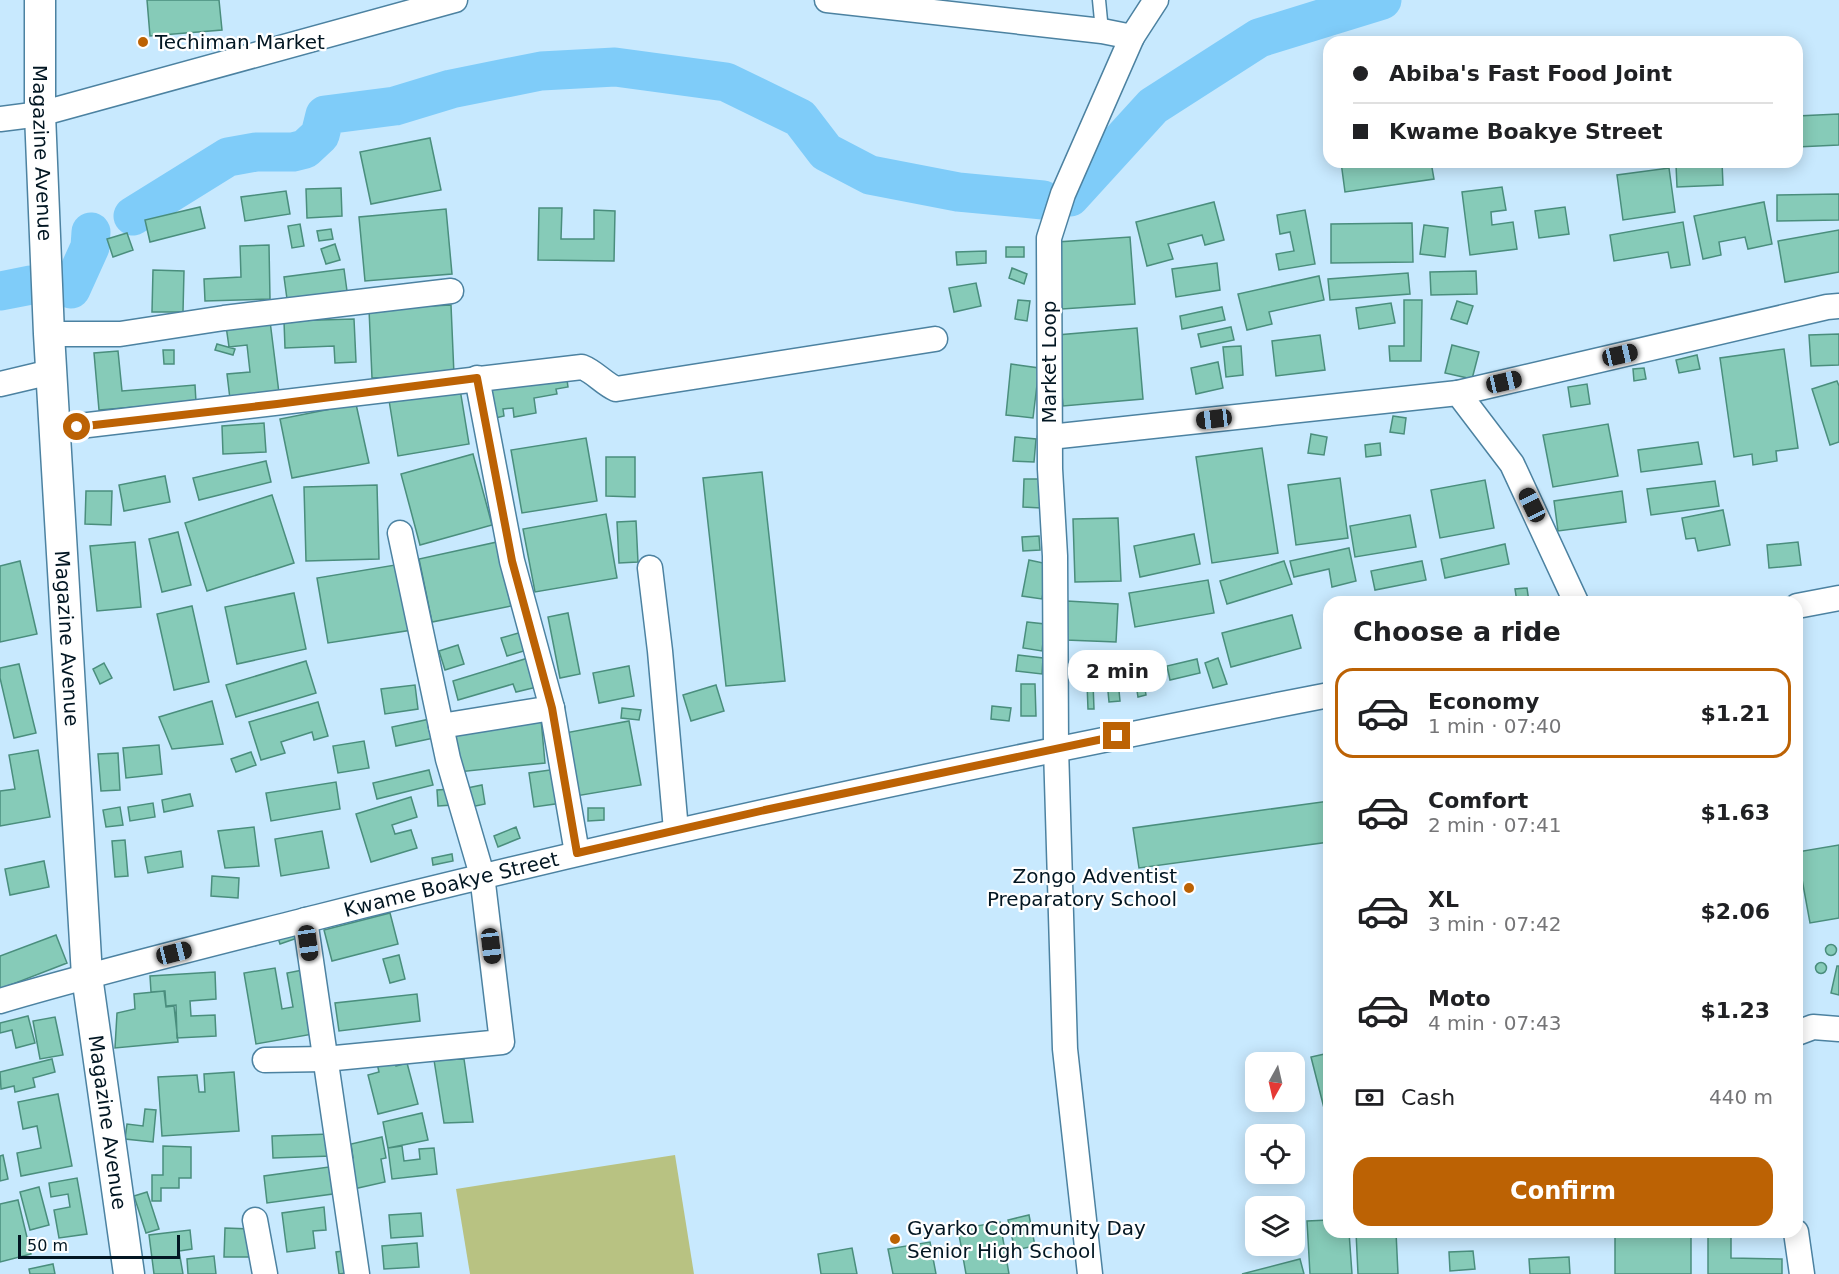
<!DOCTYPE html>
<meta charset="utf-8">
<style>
:root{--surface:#fff;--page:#f6f6f6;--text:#202124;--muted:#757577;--line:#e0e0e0;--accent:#bc6204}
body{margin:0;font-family:"DejaVu Sans",sans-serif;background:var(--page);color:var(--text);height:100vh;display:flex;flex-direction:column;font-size:22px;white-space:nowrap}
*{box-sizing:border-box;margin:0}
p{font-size:20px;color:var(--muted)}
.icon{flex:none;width:33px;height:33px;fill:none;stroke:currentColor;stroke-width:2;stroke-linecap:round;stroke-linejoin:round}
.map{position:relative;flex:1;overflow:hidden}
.panel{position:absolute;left:1323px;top:596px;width:480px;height:642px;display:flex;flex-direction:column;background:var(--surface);border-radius:18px;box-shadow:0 3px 15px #0003}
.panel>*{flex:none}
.banner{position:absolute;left:1323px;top:36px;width:480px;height:132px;border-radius:18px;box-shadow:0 3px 15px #0003;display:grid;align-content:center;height:132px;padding:0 30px;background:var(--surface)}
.needle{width:39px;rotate:188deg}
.tools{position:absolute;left:1245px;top:1052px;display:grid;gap:12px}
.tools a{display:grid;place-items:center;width:60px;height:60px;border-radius:12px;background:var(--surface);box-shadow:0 3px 15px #0003;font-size:30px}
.scale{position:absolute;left:18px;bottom:15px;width:162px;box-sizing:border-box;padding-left:6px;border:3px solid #021622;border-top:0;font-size:16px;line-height:21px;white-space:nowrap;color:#021622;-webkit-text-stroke:4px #fff;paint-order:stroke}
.end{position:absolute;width:27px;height:27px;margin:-14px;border:8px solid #bc6204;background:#fff;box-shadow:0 0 0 3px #fff}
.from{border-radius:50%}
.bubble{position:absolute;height:42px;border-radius:18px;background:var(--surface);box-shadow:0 3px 15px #0003;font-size:20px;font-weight:700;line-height:42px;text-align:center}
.car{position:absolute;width:18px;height:36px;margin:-18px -9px;border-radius:8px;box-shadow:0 0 4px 2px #0007;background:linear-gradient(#222 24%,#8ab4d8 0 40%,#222 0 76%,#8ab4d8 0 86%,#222 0)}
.banner b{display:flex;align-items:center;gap:21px;height:57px;font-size:22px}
.banner b+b{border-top:2px solid var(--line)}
.banner i{width:15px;height:15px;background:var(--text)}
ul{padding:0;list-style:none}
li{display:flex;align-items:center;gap:18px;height:90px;margin:0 12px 9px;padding:0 18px;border:3px solid transparent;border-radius:18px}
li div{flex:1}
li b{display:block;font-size:22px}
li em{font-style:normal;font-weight:700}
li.current{border-color:var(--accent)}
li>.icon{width:54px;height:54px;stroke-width:1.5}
h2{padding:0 30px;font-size:27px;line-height:72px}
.pay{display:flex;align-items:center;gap:15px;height:66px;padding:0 30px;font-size:22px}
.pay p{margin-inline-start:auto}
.action{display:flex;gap:12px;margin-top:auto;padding:12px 30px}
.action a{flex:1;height:69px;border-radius:18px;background:var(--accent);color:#fff;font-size:24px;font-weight:700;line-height:69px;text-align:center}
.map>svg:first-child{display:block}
</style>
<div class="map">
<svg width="1839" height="1274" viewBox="0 0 1839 1274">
<rect width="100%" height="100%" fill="#c8e9fe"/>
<path fill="#b8c282" d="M675 1155 694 1274H470L456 1189Z"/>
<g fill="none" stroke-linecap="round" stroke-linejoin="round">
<path stroke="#7fccf9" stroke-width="39" d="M1070 197 1153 106 1259 38 1382 0
M133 216 228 157 256 152H293L305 149 320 135 325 115 395 106 451 89 541 71 615 67 726 82 800 118 826 152 870 175 958 192 1043 200
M71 289 90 247 91 232
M0 291 31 285"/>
</g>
<path fill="#86cbb8" stroke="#4a8e7d" stroke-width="1.5" d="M147 0H219L222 30 150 36Z
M1839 114V145L1797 147V116Z
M430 138 441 190 371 204 360 152Z
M1341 162H1431L1434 179 1345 192Z
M1722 162 1723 185 1677 187 1676 165Z
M1669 168 1675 212 1623 220 1617 175Z
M1502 187 1506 210 1491 212 1492 225 1513 222 1517 249 1470 255 1462 192Z
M341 188 342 216 307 218 306 189Z
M286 191 290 214 245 221 241 197Z
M1839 194V220L1777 221V195Z
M1214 202 1224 240 1205 245 1202 235 1168 244 1173 259 1147 266 1136 222Z
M1764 202 1772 244 1748 249 1745 237 1719 242 1721 255 1703 259 1694 216Z
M200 207 205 228 150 242 145 220Z
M1565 207 1569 234 1539 238 1535 211Z
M539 208H562L561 239H594V210L615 211 614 261 538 260Z
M446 209 452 274 365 281 359 217Z
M1305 210 1315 264 1279 270 1276 254 1294 251 1290 232 1280 234 1277 215Z
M1683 222 1690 265 1671 268 1668 252 1614 261 1610 235Z
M1412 223 1413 262 1331 263V224Z
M300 224 304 246 292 248 288 226Z
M1424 225 1448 228 1445 257 1420 254Z
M331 229 333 239 319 241 317 231Z
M1839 230V272L1785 282 1778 241Z
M127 233 133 250 113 257 107 239Z
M1130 237 1135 304 1062 309 1057 242Z
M335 244 340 260 326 264 321 249Z
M269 245 270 299 205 301 204 279 241 277 240 246Z
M1006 247H1024V257H1006Z
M986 251V263L957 265 956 252Z
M1217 263 1220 290 1176 297 1172 269Z
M1012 268 1027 274 1024 284 1009 278Z
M344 269 347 291 287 299 284 277Z
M153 270 184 271 183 312H152Z
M1476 271 1477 294 1431 295 1430 272Z
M1408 273 1410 294 1330 300 1328 279Z
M1319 276 1324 300 1269 312 1272 324 1247 330 1238 294Z
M976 283 981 306 954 312 949 288Z
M1018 300 1030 301 1027 321 1015 319Z
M1404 300H1422L1421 361H1390L1389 346H1404Z
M1457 301 1473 306 1467 324 1451 319Z
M1391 303 1395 323 1359 329 1356 308Z
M451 305 454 375 372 378 369 309Z
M1222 307 1225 320 1182 329 1180 316Z
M354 319 356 362 335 363 334 346 285 348 284 321Z
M270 321 279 393 230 399 227 374 250 372 247 345 229 347 226 326Z
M1231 327 1234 340 1201 347 1198 334Z
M1137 328 1143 399 1063 406 1057 335Z
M1839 334V365L1811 366 1809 335Z
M1320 335 1325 370 1276 376 1272 341Z
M217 344 235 349 233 355 215 350Z
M1452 345 1479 352 1472 379 1445 373Z
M1241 346 1243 375 1226 377 1223 347Z
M1784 349 1798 448 1776 451 1777 461 1753 465 1752 454 1734 457 1720 358Z
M163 350H174V364H164Z
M118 351 122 391 195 385 196 402 99 410 94 353Z
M1697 355 1700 369 1679 373 1676 360Z
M1218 362 1223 388 1196 394 1191 368Z
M1011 364 1039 368 1033 418 1006 415Z
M1644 368 1646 379 1634 381 1633 369Z
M566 373 568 387 556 389 557 394 534 398 536 413 514 417 513 408 503 409 504 416 491 419 486 385Z
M1837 381 1839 386V442L1830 445 1812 389Z
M459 383 469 444 398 456 388 394Z
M1587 384 1590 404 1571 407 1568 387Z
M356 404 369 463 292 478 280 419Z
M1393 416 1406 418 1404 434 1390 432Z
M264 423 266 452 223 454 222 426Z
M1608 424 1618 476 1553 487 1543 435Z
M1311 434 1327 437 1324 455 1308 453Z
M1015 437 1036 439 1034 462 1013 461Z
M586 438 597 501 522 513 511 450Z
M1698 442 1702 464 1641 472 1638 450Z
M1380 443 1381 455 1366 457 1365 445Z
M1262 448 1278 553 1212 563 1196 457Z
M473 454 492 525 420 545 401 474Z
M606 457H635V497L606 496Z
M266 461 271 482 199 500 193 478Z
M762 472 785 681 726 686 703 478Z
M165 476 170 502 124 511 119 485Z
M1340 478 1348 538 1296 545 1288 485Z
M1024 479H1042L1041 508 1023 507Z
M1485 480 1494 528 1440 538 1431 490Z
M1715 481 1719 506 1651 515 1647 489Z
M377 485 379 559 306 561 304 487Z
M86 491H112L111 525 85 524Z
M1622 491 1626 522 1558 531 1554 501Z
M272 495 294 563 207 591 185 523Z
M1723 510 1730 545 1698 551 1695 538 1686 539 1682 518Z
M606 514 617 578 535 592 523 529Z
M1410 515 1416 547 1355 557 1350 526Z
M1118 518 1121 581 1075 582 1073 519Z
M636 521 638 562 619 563 617 522Z
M178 532 191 585 162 592 149 539Z
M1194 534 1200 564 1140 577 1134 546Z
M1039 536 1040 550 1023 551 1022 537Z
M135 542 141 607 97 611 90 546Z
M497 542 511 606 432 622 419 559Z
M1798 542 1801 565 1769 568 1767 545Z
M1505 544 1509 564 1445 578 1441 559Z
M1349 548 1356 581 1332 587 1329 569 1294 577 1290 561Z
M1029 560 1048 564 1042 599 1022 596Z
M20 561 37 634 0 642V566Z
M1284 561 1292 584 1227 604 1220 581Z
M1422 561 1426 580 1375 590 1371 571Z
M401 564 412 630 328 643 317 578Z
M1208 580 1214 613 1135 627 1129 593Z
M1527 588 1529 602H1517L1515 589Z
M294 593 306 649 237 664 225 607Z
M1067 601 1118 604 1116 642 1066 640Z
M192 606 209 682 174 690 157 614Z
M568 613 580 674 560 678 548 617Z
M1292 615 1301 648 1231 667 1222 633Z
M1027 622 1045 624 1042 651 1023 648Z
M522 632 527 650 507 656 501 638Z
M458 645 464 664 445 670 439 651Z
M1018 655 1043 658 1042 674 1016 671Z
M528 658 537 687 516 692 513 684 458 700 453 681Z
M1218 658 1227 684 1213 688 1205 663Z
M1197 659 1200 673 1170 680 1167 666Z
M306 661 316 693 236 717 226 685Z
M104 663 112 678 100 684 93 669Z
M19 664 36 733 14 738 0 678V668Z
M629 666 634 696 599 703 593 673Z
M1142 671 1146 695 1138 697 1134 672Z
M1118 680 1120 701 1109 702 1107 681Z
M1087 683H1093L1094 709H1088Z
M1021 684H1035L1036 716H1021Z
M415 685 418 709 385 714 381 689Z
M716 685 724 711 691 721 683 695Z
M212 701 223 744 172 749 159 717Z
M318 702 328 736 314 740 312 732 281 742 285 753 261 760 249 722Z
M992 706 1011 708 1009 721 991 719Z
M622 708 641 710 639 720 621 718Z
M430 719 434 738 396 746 392 727Z
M541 719 545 763 458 772 454 727Z
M629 721 641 785 576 796 565 733Z
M364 741 369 768 338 773 333 746Z
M159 745 162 774 126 778 123 748Z
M38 750 50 817 0 826V791L15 789 9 755Z
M251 752 256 765 236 772 231 759Z
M118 753 120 790 101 791 98 754Z
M557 769 562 803 534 807 529 773Z
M429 770 433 785 377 799 373 783Z
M336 782 340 809 271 821 266 793Z
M482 785 485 804 466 808 462 789Z
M452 789 453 805 438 806 437 790Z
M190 794 193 806 164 812 162 800Z
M411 797 417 817 392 825 395 834 411 830 417 848 371 862 356 814Z
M1329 801V842L1139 868 1133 828Z
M153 803 155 817 130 821 128 807Z
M120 807 123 825 106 827 103 810Z
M588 808H604V820L588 821Z
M254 827 259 866 225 868 218 831Z
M516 827 520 838 498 847 494 836Z
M322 831 329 868 281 876 275 839Z
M125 840 128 876 115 877 112 841Z
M1839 845V918L1810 923 1797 852Z
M181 851 183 867 148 873 145 857Z
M452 854 453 861 433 865 432 858Z
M44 861 49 887 10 895 5 869Z
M212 876 239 878 238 898 211 896Z
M390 913 398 944 332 961 324 930Z
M301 929 303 936 280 944 278 938Z
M56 935 67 963 0 989V956Z
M1825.5 950a5.5 5.5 0 1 1 11 0a5.5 5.5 0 1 1-11 0Z
M399 955 405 979 390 983 383 959Z
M1815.5 968a5.5 5.5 0 1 1 11 0a5.5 5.5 0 1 1-11 0Z
M1837 966H1839V995L1831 993Z
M275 968 282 1009 293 1007 287 973 308 969 319 1033 256 1044 244 973Z
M215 972 216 999 190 1001 191 1016 215 1015 216 1036 177 1038 176 1005 166 1006 165 991 151 992 150 976Z
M164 991 166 1007 174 1006 178 1042 115 1048 117 1013 135 1009 134 994Z
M417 994 420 1021 339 1031 335 1003Z
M28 1016 35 1043 16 1048 12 1030 0 1033V1023Z
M55 1017 63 1055 40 1059 33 1021Z
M1329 1053V1107L1324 1108 1311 1057Z
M393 1054 396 1066 407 1063 418 1104 378 1114 368 1075 379 1072 376 1059Z
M52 1059 55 1072 33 1078 35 1087 15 1092 14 1086 1 1089 0 1072Z
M464 1059 473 1122 444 1123 434 1060Z
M234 1072 239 1131 162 1136 158 1077 197 1075 199 1092H205L204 1074Z
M58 1094 72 1166 21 1176 17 1153 41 1148 37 1126 23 1129 18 1102Z
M145 1109 156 1110 153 1142 125 1139 127 1124 143 1126Z
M422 1113 428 1140 388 1148 383 1122Z
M330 1134 331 1156 273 1158 272 1136Z
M382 1137 386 1158 381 1159 385 1182 349 1190 343 1160 353 1158 351 1144Z
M163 1146 191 1147V1178H179V1188H161V1201H152V1175H163Z
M402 1146 404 1161 420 1159 419 1149 434 1148 437 1174 392 1179 388 1148Z
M3 1155 8 1179 0 1181V1156Z
M336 1166 340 1193 267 1203 264 1176Z
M77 1178 87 1234 59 1238 54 1210 70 1207 68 1194 51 1197 49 1183Z
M39 1187 49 1225 30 1230 20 1192Z
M147 1192 159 1229 146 1233 134 1196Z
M18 1200 31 1254 0 1262V1204Z
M324 1207 326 1230 313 1231 315 1248 287 1252 282 1213Z
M421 1213 423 1236 391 1238 389 1215Z
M1029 1215 1035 1246 1015 1250 1008 1220Z
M1329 1220V1232H1349L1352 1274H1310L1307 1221Z
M1000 1222 1009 1274H966L958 1229Z
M225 1228 251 1229 250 1257H224Z
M190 1230 192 1249 179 1251 183 1274H154L149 1235Z
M1356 1232H1396L1398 1274H1358Z
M1615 1232H1691V1274H1615Z
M1708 1232H1731V1258L1782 1259V1274H1708Z
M930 1242 936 1274H893L888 1249Z
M417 1243 419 1267 384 1269 382 1246Z
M852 1248 857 1274H821L818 1254Z
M350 1250 353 1272 339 1274 336 1252Z
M1473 1251 1475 1269 1450 1271 1449 1252Z
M214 1256 216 1274H188L187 1259Z
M1569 1257 1570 1274H1530L1529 1259Z
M1300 1259 1304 1274H1242Z
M53 1264 55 1274H30L29 1269Z"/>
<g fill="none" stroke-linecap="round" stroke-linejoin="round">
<defs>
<path id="service" d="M1099 0 1102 31"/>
<g id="minor">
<path d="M827 0 1102 31 1132 37"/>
<path d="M0 119 40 114 455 0"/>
<path d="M49 334H120L224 318 451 291"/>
<path d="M477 378 512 561 552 708 577 853"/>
<path d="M0 384 51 372"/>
<path d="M1458 393 1827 307 1839 306"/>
<path d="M54 429 582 367C595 372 603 383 616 389L935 339"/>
<path d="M1050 437 1458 393 1512 464 1576 602"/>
<path d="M650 568 660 651 676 830"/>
<path d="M1797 606 1839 598"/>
<path d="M441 726 552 708"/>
<path d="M305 920 357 1274"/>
<path id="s1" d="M0 1001C105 970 212 944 318 917 653 832 990 761 1329 695"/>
<path d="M1797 1033 1813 1027 1839 1029"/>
<path d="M265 1060 325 1059 502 1042 482 875 448 759 400 533"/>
<path d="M255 1220 265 1274"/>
<path d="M1796 1232 1802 1274"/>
<path d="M1090 1274 1065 1049 1056 748 1055 556 1050 469 1049 238 1063 194 1132 37 1156 0"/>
</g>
<g id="tertiary">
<path id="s2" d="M40 0V114L49 334 87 976 129 1274"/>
</g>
</defs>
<use href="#service" stroke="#4c82a1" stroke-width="15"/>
<use href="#minor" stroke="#4c82a1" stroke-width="27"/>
<use href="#tertiary" stroke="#4c82a1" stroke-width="33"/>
<use href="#service" stroke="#fff" stroke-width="12"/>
<use href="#minor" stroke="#fff" stroke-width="24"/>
<use href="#tertiary" stroke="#fff" stroke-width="30"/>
</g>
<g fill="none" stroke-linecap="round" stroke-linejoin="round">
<path stroke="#bc6204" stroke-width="8" d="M77 427 277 404 477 378 512 561 552 708 577 853 765 810 1117 736"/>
</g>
<g fill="#bc6204" stroke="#fff" stroke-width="2">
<circle cx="143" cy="42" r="6"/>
<circle cx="1189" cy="888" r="6"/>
<circle cx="895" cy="1239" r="6"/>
</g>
<g text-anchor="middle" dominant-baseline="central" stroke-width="4.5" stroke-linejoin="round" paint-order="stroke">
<g font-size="20" fill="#021622" stroke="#fff" text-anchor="start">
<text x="155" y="42">Techiman Market</text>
<text x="1177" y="876" text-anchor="end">Zongo Adventist<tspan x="1177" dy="23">Preparatory School</tspan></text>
<text x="907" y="1228">Gyarko Community Day<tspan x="907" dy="23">Senior High School</tspan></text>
</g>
<g font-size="20" fill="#021622" stroke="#fff">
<text stroke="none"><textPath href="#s2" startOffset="153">Magazine Avenue</textPath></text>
<text transform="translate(1049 362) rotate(-90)">Market Loop</text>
<text stroke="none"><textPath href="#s2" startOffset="639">Magazine Avenue</textPath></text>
<text stroke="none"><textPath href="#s1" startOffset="466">Kwame Boakye Street</textPath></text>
<text stroke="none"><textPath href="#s2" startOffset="1125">Magazine Avenue</textPath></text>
</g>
</g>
</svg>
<div class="tools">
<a><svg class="needle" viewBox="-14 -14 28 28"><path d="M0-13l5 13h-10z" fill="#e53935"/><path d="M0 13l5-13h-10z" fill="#757577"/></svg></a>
<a><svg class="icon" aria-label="locate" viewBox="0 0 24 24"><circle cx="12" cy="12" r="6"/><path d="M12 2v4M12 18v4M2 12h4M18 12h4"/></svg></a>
<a><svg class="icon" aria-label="layers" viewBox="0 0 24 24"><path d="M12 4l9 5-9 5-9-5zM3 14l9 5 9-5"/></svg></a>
</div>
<div class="scale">50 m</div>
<i class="end from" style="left:77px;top:427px"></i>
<i class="end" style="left:1117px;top:736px"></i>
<div class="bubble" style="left:1068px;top:650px;width:99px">2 min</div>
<i class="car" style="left:1620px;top:355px;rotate:77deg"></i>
<i class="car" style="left:1504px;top:382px;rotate:77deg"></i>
<i class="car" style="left:1214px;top:419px;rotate:263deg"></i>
<i class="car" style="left:1532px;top:505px;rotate:334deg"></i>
<i class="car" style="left:308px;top:943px;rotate:172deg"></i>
<i class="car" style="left:491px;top:946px;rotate:173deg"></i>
<i class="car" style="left:174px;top:953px;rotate:76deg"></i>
<div class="banner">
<b><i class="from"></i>Abiba's Fast Food Joint</b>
<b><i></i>Kwame Boakye Street</b>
</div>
<section class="panel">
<h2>Choose a ride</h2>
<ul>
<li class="current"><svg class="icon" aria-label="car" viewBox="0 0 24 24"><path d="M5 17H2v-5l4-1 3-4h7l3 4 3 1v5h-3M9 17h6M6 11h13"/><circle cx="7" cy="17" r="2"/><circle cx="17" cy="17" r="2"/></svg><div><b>Economy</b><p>1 min · 07:40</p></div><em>$1.21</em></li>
<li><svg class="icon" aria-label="car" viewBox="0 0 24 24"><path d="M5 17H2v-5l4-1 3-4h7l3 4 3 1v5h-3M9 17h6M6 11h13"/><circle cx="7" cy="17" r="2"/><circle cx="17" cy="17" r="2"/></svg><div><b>Comfort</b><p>2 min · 07:41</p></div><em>$1.63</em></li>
<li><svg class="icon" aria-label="car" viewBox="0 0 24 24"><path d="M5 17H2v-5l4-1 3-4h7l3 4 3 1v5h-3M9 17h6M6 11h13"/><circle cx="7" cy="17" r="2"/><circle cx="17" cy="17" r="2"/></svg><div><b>XL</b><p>3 min · 07:42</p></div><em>$2.06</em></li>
<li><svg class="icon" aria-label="car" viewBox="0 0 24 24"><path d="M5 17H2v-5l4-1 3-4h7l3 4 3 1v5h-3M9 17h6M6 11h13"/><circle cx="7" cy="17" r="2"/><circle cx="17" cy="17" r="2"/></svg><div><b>Moto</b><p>4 min · 07:43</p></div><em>$1.23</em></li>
</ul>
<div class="pay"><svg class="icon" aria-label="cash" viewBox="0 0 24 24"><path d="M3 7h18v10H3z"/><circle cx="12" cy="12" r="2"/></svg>Cash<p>440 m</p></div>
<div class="action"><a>Confirm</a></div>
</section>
</div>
